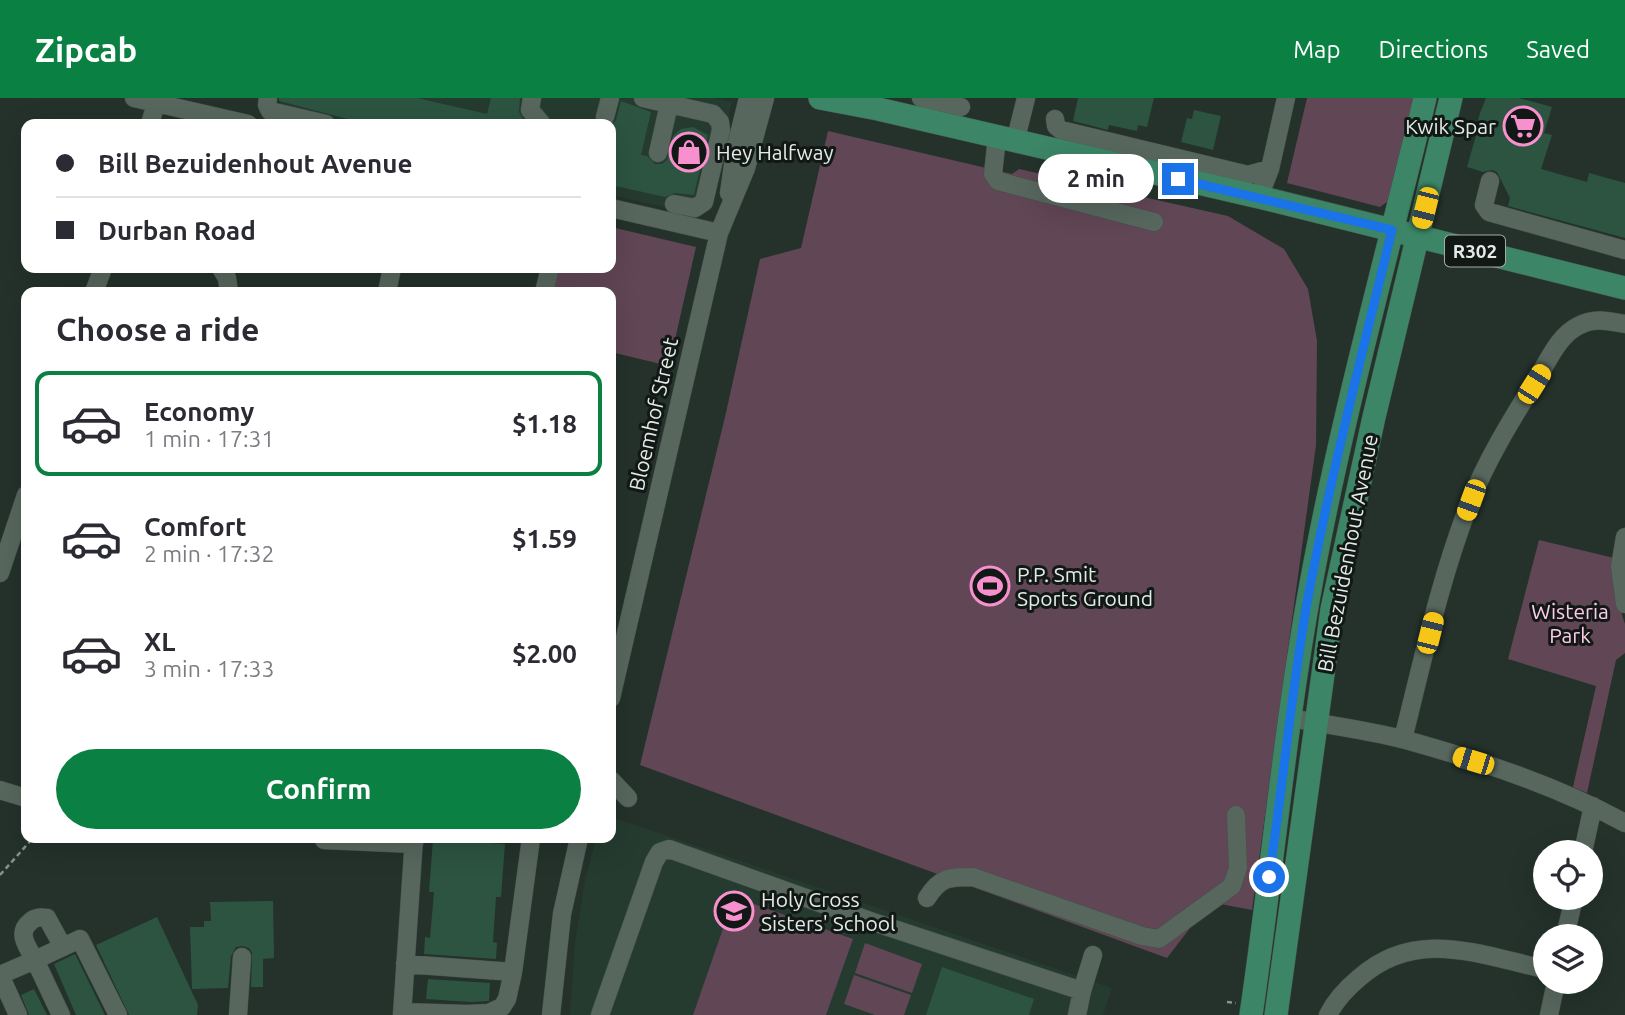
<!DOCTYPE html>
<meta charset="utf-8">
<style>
:root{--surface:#fff;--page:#f7f7f7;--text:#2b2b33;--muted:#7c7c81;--line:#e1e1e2;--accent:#0b8043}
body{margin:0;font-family:Ubuntu,sans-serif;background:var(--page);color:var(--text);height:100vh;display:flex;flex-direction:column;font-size:26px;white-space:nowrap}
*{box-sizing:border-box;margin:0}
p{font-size:23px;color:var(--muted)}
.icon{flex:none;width:38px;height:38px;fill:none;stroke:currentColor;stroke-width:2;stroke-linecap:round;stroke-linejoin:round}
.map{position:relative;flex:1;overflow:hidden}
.details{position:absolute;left:21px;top:189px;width:595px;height:556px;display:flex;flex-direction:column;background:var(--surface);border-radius:14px;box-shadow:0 7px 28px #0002}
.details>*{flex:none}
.banner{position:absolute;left:21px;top:21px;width:595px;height:154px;border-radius:14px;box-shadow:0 7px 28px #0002;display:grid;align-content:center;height:154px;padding:0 35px;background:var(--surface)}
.buttons{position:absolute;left:1533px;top:742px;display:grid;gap:14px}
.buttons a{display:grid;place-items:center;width:70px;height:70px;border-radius:50%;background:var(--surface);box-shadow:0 7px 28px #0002;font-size:35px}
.end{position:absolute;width:32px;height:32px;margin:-16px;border:9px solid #1a73e8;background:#fff;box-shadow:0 0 0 4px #fff}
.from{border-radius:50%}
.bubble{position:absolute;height:49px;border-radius:24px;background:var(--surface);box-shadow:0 7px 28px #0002;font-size:23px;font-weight:700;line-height:49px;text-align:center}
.car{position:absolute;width:21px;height:42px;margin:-21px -10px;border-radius:9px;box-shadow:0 0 5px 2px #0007;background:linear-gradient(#f5c518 24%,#345 0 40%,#f5c518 0 76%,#345 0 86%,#f5c518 0)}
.banner b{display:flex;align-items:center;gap:24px;height:66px;font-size:26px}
.banner b+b{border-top:2px solid var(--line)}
.banner i{width:18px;height:18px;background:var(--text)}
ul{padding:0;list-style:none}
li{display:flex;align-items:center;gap:21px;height:105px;margin:0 14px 10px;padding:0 21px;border:4px solid transparent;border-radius:14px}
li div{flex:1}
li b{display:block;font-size:26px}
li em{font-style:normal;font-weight:700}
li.on{border-color:var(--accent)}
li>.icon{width:63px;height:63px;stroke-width:1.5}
h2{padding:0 35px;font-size:32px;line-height:84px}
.primary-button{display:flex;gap:14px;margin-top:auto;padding:14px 35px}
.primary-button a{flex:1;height:80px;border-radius:42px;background:var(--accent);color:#fff;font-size:28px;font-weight:700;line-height:80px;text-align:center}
header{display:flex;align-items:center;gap:42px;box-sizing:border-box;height:98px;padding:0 35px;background:var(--accent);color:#fff}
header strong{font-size:33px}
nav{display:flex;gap:38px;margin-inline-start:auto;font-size:24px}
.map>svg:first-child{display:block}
</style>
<header>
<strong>Zipcab</strong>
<nav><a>Map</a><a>Directions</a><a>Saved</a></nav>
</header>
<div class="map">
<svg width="1625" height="917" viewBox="0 0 1625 917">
<rect width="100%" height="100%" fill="#24322b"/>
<path fill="#253b30" d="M281 0H714L732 4 708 109 696 116 611 97V26H305L276 20Z
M612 719 1112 890 1103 917H570L575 844 585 782 596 740H611Z"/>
<path fill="#614655" d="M1307 0H1416L1394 99 1380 109 1287 85Z
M828 33 1012 76 1019 71 1228 118 1284 151 1308 191 1317 243 1316 347 1252 812 1210 804 1167 860 640 667 725 319 760 161 801 150Z
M611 129 696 149 669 268 611 254V194H551L557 170H611Z
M1539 442 1614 460 1618 505 1625 526V555L1616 562 1587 695 1573 689 1596 588 1508 561Z
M734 799 853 841 826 917H693Z
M865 845 922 866 912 895 855 875Z
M854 877 911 897 904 917H875L844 906Z"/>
<path fill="#2c5441" d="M279 0H417L487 16 491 0H520L519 14 523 21 521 26H367L279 3Z
M1078 0H1154L1147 29 1138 27 1137 33 1109 27 1108 32 1073 23Z
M1486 0H1519L1552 9 1544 35 1552 37 1541 71 1587 84 1589 75 1625 85V140L1508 108 1510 100 1497 74 1492 72 1483 74 1467 69 1479 27 1477 26 1480 15Z
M621 3 651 14 641 57 647 58 655 66H662L667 62 673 38 681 31 693 29 708 37 694 97 675 95 665 99 611 87V28L616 22Z
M1194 12 1221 18 1213 52 1181 44 1187 20 1192 21Z
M433 741 505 746 501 799H496L493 844 497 845 496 861 424 856 425 839 430 840 434 794H429Z
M273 803 274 860 263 861V889H251L252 855 249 850 242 848 236 849 231 858 228 890 192 891 190 829H204V823H211L210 804Z
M157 819 198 907 197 917H129L96 847Z
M75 856 105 917H76L54 866Z
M942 869 1034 901 1029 917H926Z
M428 881 490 885 489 903 471 904 426 901Z
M34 891 47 917H29L21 897Z"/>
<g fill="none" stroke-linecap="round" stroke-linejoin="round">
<defs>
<path id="minor" d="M134 0 248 26
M268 0 267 7 270 13 326 26
M532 0 530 12 542 26
M643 0 713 16 720 24 721 32 704 104 695 110 674 106
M921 0 961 9
M605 19 610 0
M1055 21 1056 28 1061 32 1248 77 1270 71
M150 26 156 5
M997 39 993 76 998 83 1154 124
M1015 44 1026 0
M658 55 669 6
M1490 83 1484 107 1489 114 1625 152
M729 95 735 53 748 0
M1259 99 1270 71 1286 0
M611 110 719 135
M221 170 227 180 229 194
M94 194 103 170
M387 194 392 170
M544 194 550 170
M1625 439 1620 469 1625 506
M0 475 26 397
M611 600 719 135 746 70 765 0
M1290 620C1328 627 1368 632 1406 642 1481 663 1557 688 1625 725
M1403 641C1423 561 1440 481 1470 404 1487 361 1512 321 1536 282 1548 264 1558 238 1578 228 1594 219 1609 223 1625 226
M611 682 628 700
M0 692 26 700
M324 742 414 746
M1583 754 1593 708
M927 800C940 779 949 779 973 779L1142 838 1159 841 1232 788 1238 770 1236 717
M1565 838 1574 800
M405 866 513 874
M0 877 35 862C28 850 16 835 30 824 35 819 40 819 47 820L63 849
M0 877 18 917
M1082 893 1093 857
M402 914 467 916 489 915 502 909 507 901 513 874 531 740
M61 917 35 862 80 841 118 917
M238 917 242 859
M402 917 414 740
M551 917 562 816 579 740
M600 917 654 764 660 754 669 751 873 824 1082 893 1077 917
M1328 917C1335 903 1347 890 1359 880 1416 829 1479 857 1545 871
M1549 917 1556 884"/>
<path id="major" d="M820 0 878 11 1259 99 1625 190
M1251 917C1272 774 1285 628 1311 486 1341 322 1386 162 1425 0
M1276 917 1332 511 1374 319 1451 0"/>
</defs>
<use href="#minor" stroke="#44504a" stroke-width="19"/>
<use href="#major" stroke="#44504a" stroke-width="24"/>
<path stroke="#86928c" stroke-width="2.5" stroke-dasharray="5 3.5" stroke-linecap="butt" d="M0 777 33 740
M1227 904 1236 905"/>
<use href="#minor" stroke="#57675e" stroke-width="18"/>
<use href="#major" stroke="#3c8566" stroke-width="23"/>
</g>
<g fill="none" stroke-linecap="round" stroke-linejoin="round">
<path stroke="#1a73e8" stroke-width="9" d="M1178 81 1392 132C1362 256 1330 380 1307 505 1291 596 1283 688 1269 779"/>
</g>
<defs>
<symbol id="supermarket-ring" viewBox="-11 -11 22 22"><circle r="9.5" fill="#121815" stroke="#f790cd" stroke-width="1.5"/><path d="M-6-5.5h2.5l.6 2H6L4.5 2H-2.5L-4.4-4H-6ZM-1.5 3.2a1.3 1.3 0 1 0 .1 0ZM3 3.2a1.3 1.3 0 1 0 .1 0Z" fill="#f790cd"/></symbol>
<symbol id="shop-ring" viewBox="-11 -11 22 22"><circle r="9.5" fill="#121815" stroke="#f790cd" stroke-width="1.5"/><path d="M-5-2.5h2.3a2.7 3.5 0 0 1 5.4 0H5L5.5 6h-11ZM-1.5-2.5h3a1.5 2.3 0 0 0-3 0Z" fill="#f790cd"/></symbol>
<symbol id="stadium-ring" viewBox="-11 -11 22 22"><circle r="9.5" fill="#121815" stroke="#f790cd" stroke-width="1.5"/><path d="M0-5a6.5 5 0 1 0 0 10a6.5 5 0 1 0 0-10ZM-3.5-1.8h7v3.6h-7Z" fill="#f790cd"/></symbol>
<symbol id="school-ring" viewBox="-11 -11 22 22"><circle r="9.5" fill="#121815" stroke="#f790cd" stroke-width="1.5"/><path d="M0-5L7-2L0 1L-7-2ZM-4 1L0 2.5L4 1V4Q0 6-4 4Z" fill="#f790cd"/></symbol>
</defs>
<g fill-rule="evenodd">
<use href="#supermarket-ring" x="1501" y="6" width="44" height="44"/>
<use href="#shop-ring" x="667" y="32" width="44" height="44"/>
<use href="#stadium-ring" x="968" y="466" width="44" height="44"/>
<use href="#school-ring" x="712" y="791" width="44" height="44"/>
</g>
<g text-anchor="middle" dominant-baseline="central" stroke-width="6" stroke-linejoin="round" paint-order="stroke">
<rect fill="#121815" stroke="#a4aca7" stroke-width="2" x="1445" y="137.5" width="60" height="31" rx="5"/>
<g font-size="19" font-weight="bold" fill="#e2ebe6">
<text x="1475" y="153">R302</text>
</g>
<g font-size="21" fill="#e2ebe6" stroke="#121815" text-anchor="start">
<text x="1496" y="28" text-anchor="end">Kwik Spar</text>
<text x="716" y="54">Hey Halfway</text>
<text x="1017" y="476">P.P. Smit<tspan x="1017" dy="24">Sports Ground</tspan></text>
<text x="761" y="801">Holy Cross<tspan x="761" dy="24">Sisters' School</tspan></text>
</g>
<g font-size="21" fill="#e2ebe6" stroke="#121815">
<text transform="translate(653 316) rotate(-77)">Bloemhof Street</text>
<text transform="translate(1347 455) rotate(-79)">Bill Bezuidenhout Avenue</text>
</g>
<g font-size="21" fill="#fecbe7" stroke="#121815">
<text x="1570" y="513">Wisteria<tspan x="1570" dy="24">Park</tspan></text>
</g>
</g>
</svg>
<div class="buttons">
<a><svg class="icon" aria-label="locate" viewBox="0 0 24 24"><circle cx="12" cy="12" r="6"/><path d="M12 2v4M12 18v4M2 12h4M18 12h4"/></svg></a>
<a><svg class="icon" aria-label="layers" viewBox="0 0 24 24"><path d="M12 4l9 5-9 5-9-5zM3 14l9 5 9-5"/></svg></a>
</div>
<i class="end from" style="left:1269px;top:779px"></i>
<i class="end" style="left:1178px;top:81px"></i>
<div class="bubble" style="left:1038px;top:56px;width:116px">2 min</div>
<i class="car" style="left:1425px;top:110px;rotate:194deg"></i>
<i class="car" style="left:1534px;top:286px;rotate:32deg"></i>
<i class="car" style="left:1471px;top:402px;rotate:200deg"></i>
<i class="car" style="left:1430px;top:535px;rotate:14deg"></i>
<i class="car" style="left:1473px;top:663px;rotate:287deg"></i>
<div class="banner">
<b><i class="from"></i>Bill Bezuidenhout Avenue</b>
<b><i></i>Durban Road</b>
</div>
<section class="details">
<h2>Choose a ride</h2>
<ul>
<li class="on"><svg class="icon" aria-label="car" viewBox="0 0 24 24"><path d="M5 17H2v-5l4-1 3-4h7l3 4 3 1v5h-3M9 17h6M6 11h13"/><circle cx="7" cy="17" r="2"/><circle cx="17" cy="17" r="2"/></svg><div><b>Economy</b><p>1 min · 17:31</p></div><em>$1.18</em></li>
<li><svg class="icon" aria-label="car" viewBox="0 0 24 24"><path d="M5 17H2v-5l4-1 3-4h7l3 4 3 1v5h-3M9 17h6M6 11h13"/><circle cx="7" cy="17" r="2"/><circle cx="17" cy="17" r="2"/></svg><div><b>Comfort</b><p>2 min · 17:32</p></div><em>$1.59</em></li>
<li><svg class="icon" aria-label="car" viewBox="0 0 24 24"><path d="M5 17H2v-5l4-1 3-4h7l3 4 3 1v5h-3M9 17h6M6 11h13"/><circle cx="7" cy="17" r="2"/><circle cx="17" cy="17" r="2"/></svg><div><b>XL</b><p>3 min · 17:33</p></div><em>$2.00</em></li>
</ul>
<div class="primary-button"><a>Confirm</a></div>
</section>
</div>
